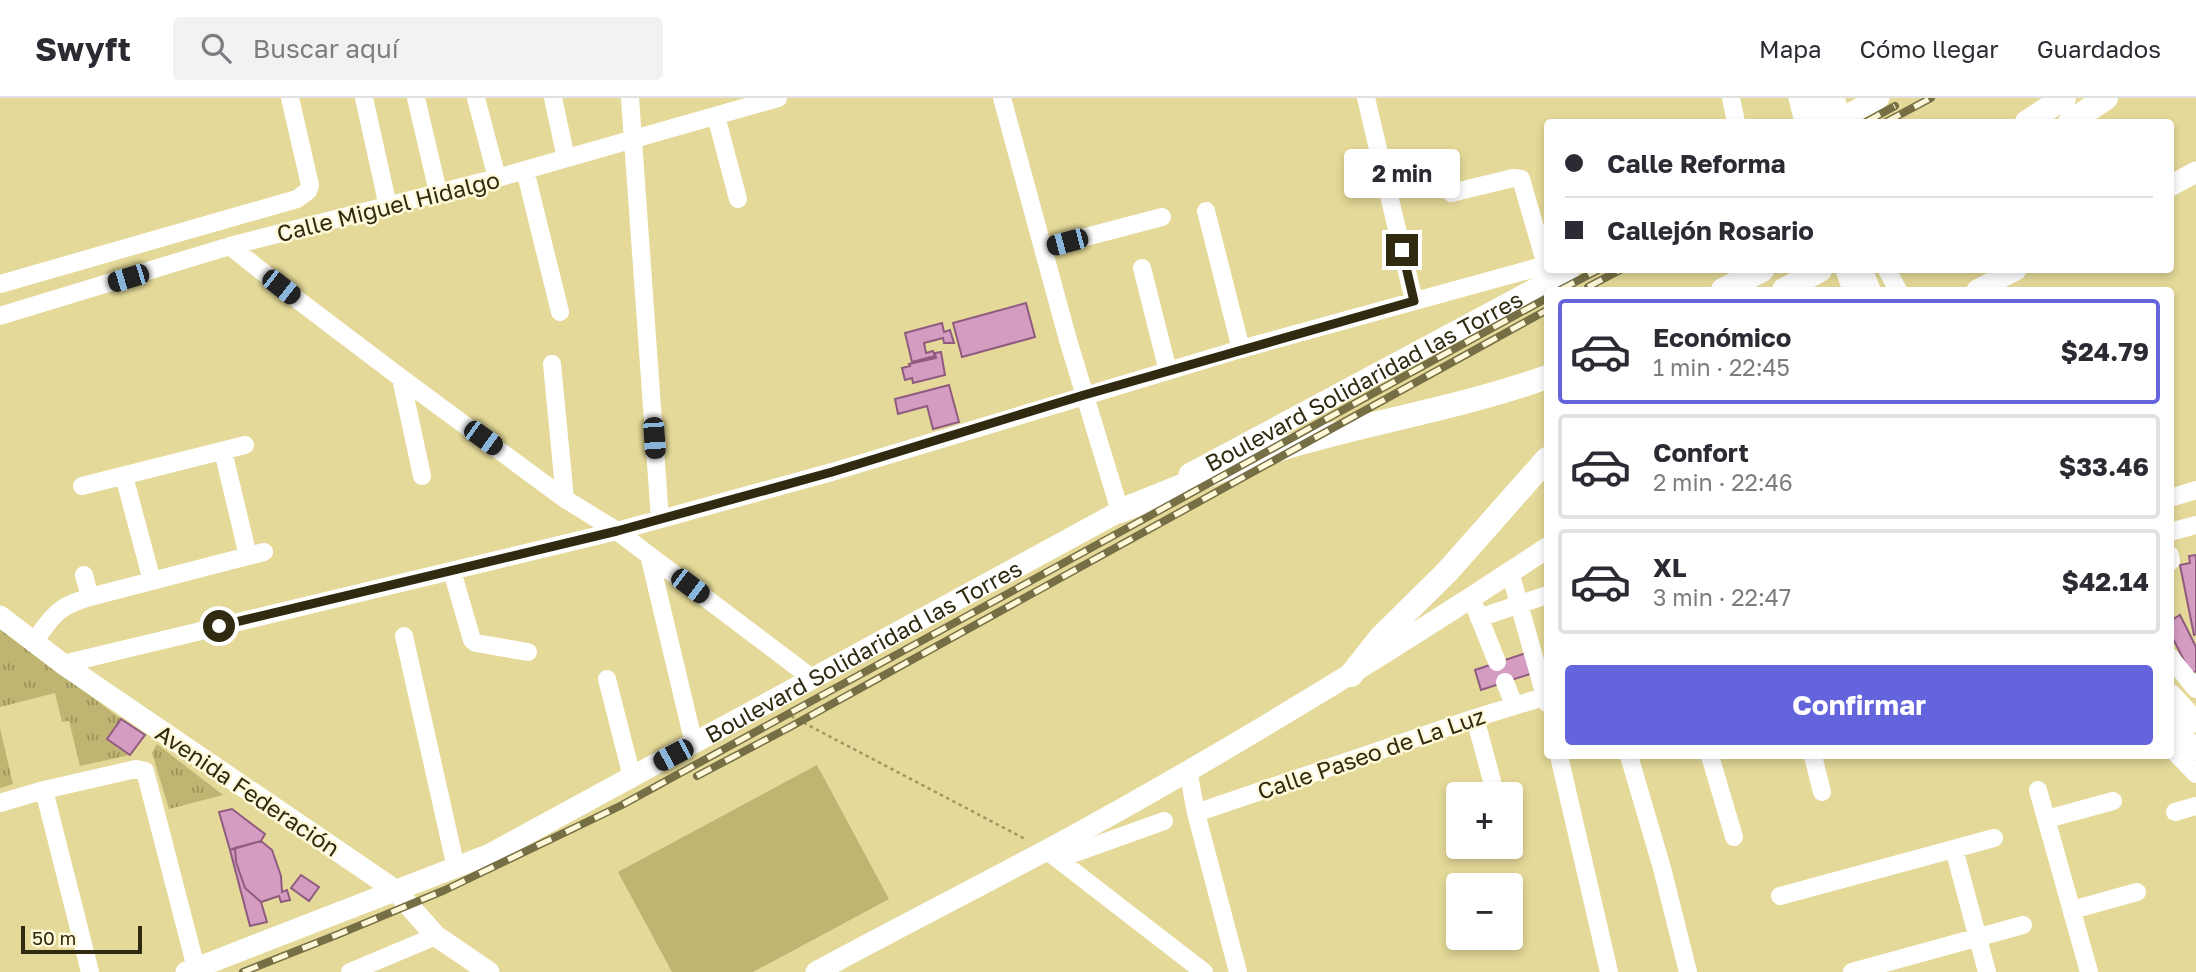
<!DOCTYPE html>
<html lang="es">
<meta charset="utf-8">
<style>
:root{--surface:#fff;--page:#f2f2f3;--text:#2b2b33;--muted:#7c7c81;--line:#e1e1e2;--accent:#6464dd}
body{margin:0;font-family:"Golos Text",sans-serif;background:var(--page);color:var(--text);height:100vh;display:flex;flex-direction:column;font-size:26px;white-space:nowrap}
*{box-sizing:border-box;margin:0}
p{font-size:23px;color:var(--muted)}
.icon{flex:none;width:38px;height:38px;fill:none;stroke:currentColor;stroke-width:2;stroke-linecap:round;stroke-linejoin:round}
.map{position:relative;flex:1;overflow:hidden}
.drawer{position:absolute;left:1544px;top:189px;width:630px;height:472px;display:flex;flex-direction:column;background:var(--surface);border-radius:7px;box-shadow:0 4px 10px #0003}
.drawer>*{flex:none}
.hud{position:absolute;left:1544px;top:21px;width:630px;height:154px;border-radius:7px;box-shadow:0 4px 10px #0003;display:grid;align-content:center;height:154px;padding:0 21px;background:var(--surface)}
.fabs{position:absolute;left:1446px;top:684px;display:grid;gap:14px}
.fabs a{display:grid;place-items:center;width:77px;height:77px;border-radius:7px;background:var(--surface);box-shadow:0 4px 10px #0003;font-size:35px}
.scale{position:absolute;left:21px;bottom:18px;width:121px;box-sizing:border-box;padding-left:7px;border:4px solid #2f2a10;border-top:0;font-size:19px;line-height:24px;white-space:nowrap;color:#2f2a10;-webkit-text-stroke:5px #fff9d9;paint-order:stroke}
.end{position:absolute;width:32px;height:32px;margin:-16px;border:9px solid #2f2a10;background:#fff;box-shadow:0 0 0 4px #fff}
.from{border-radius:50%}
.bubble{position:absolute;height:49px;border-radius:7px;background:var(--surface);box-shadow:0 4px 10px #0003;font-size:23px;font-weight:700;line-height:49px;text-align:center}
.car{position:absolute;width:21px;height:42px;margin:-21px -10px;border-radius:9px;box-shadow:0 0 5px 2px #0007;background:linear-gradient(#222 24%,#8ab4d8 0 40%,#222 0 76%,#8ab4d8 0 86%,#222 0)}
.hud b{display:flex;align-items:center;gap:24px;height:66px;font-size:26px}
.hud b+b{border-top:2px solid var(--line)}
.hud i{width:18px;height:18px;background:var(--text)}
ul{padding:12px 0 0;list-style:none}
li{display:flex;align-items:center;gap:21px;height:105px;margin:0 14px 10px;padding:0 7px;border:4px solid var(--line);border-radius:7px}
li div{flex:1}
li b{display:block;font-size:26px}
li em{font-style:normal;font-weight:700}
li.on{border-color:var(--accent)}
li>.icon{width:63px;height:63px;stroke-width:1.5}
.button{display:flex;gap:14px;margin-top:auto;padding:14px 21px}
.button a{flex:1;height:80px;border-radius:7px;background:var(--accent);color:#fff;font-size:28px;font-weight:700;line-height:80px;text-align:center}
header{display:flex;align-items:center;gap:42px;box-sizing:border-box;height:98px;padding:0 35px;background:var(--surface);border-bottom:2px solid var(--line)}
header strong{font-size:33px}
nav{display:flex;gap:38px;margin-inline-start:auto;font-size:24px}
.search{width:490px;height:63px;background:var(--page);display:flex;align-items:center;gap:18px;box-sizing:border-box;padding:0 24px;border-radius:7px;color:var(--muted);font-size:26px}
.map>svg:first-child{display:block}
</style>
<header>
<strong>Swyft</strong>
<div class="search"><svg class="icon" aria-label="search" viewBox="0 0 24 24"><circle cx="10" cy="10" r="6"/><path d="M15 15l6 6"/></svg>Buscar aquí</div>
<nav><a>Mapa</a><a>Cómo llegar</a><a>Guardados</a></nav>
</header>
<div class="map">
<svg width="2196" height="874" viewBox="0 0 2196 874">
<defs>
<pattern id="grass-tufts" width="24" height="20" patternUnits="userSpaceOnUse" patternTransform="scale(1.75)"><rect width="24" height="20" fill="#c0b472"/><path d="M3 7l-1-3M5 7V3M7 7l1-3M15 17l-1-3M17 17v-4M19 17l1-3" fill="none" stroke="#9c935c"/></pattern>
</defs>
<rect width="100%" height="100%" fill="#e4d998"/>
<path fill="url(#grass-tufts)" d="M0 529 121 621 107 641 130 657 80 668 69 623 62 624 55 595 0 609Z
M0 630 13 686 0 690Z
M157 646 223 697 169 711 152 655Z"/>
<path fill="#c0b472" d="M817 667 889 801 753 874H672L618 774Z"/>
<path fill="#d59cc2" stroke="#8f5b7f" stroke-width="2" d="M1026 205 1035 239 962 259 953 225Z
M942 225 944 234 950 232 954 245H944L943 240 924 245 926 255 933 253 935 258 912 264 905 235Z
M941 254 945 277 913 285 912 280 905 282 902 270 910 268 909 266 936 260 935 255Z
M949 287 959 324 933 331 927 308 898 316 895 301Z
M2196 457V536L2194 537 2180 467 2190 465 2189 458Z
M2180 517 2196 549V573L2191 576 2170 535V523Z
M1526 555 1533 575 1481 592 1475 572Z
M121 621 145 637 130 657 107 641Z
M232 711 265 736 261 743 230 752 219 714Z
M261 743 272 752 281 778 282 794 287 792 290 802 281 804 279 798 261 804 245 790 236 764 235 750Z
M235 750 236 764 245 790 261 804 267 824 250 828 230 752Z
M301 777 319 789 309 803 291 790Z"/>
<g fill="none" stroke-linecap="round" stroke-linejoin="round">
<path stroke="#a09765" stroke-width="2.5" stroke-dasharray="3.5 3.5" stroke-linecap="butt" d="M785 615 1027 742"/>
<path stroke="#fff" stroke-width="18" d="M364 0 388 108
M416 0 438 94
M476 0 497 80
M553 0 566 60
M630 0 660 421
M1002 0 1068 242 1120 413
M1366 0 1414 203
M1731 0 1736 24
M1836 0 1841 24
M716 18 738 101
M525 72 560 214
M1451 95 1513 80 1521 81 1546 167
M1206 113 1241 251
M230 148 298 202 401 280 565 401 617 433 813 581
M1044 150 1162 119
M1142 170 1168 273
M1887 172 1898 192
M0 186 297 101 308 93 310 87 290 0
M0 218 230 148 497 80 778 0
M552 266 565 401
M401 280 422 378
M223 353 248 458
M124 378 152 483
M82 388 245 347
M2170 400 2196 392
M2170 434 2196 427
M649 457 694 646
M2170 457 2171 463
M452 473 472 542 476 545 528 554
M1510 474 1547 605
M84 477 90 499
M1475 509 1497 564
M1479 520 1547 497
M404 538 456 770
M35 542C43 532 51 518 62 511 70 505 81 502 90 499L264 454
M2170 559 2196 591
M63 566 617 433 832 374 1241 251 1546 167 1549 183
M607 581 632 679
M1505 584 1514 607
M1475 620 1492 683
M2170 649 2196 676
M1559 658 1609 874
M1629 658 1662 770 1688 874
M1710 658 1734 739
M1813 658 1822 694
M1188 672 1196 715 1238 874
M44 692 90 874
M2038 692 2089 874
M0 705 44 692 136 671 145 673 196 870
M2175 714 2196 708
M1196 715 1475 620 1547 598
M2047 721 2113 703
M1954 751 1987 874
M1046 752 1204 874
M1058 761 1164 723
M1780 798 1994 740
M2072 812 2137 794
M350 874 436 838
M1852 874 2023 827"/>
<g stroke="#fff" stroke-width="21">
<path d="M1799 0 1805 24"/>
<path d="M1818 0 1824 24"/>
<path d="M1834 24 1879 0"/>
<path d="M2170 88 2196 74"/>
<path d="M1846 172 1853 192"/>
<path d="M1862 172 1870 192"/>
<path d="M1977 192 2016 172"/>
<path id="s1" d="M1189 376 1570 172"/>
<path d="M0 518 63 566 395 792 436 838 489 874"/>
<path d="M2170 596 2196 624"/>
<path d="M2170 626 2196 652"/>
<path id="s2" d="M186 874 490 756 1133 406"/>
<path d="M816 874C901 828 988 784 1073 738 1235 649 1393 552 1547 450"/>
</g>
<path stroke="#fff" stroke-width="24" d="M2027 24 2064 0
M2070 24 2106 0
M1723 192 1762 172
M1784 192 1820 172
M1120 413C1176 391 1232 366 1290 348 1375 323 1463 309 1547 279
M1351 577 1381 539 1447 474 1547 361"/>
<defs>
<path id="rail" d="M1866 24 1895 8
M1886 24 1931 0
M1588 189 1620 172
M1560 192 1598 172
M697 678 790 629 1547 212
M243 874 339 836 445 792 622 707 1547 200"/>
</defs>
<use href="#rail" stroke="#766f45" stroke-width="8"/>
<use href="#rail" stroke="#fff9d9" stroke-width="5" stroke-dasharray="16" stroke-linecap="butt"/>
</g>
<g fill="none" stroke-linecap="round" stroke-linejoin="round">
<path stroke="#2f2a10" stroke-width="9" d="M219 528 617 433 832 374 1084 297 1414 203 1402 152"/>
</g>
<g text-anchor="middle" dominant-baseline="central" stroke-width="5" stroke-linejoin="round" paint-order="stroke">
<g font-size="23" fill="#2f2a10" stroke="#fff9d9">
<text transform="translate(388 108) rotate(-14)">Calle Miguel Hidalgo</text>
<text stroke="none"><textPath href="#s1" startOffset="198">Boulevard Solidaridad las Torres</textPath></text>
<text stroke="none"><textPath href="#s2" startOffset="751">Boulevard Solidaridad las Torres</textPath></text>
<text transform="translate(1371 655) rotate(-19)">Calle Paseo de La Luz</text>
<text transform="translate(248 692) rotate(34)">Avenida Federación</text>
</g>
</g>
</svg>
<div class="fabs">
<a>+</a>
<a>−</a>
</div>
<div class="scale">50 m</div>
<i class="end from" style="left:219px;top:528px"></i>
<i class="end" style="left:1402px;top:152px"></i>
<div class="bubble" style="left:1344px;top:51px;width:116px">2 min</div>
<i class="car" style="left:1067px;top:144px;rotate:255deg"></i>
<i class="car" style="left:128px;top:180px;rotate:253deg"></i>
<i class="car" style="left:281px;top:189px;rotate:128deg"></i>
<i class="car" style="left:483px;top:340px;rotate:126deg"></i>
<i class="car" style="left:654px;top:340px;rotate:176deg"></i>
<i class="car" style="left:690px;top:488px;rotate:127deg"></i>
<i class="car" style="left:673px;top:657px;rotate:242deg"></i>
<div class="hud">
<b><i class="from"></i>Calle Reforma</b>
<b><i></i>Callejón Rosario</b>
</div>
<section class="drawer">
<ul>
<li class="on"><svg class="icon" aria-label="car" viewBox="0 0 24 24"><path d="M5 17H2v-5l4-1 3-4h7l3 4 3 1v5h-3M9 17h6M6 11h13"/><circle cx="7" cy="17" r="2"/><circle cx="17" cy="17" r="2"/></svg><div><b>Económico</b><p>1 min · 22:45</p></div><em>$24.79</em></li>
<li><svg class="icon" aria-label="car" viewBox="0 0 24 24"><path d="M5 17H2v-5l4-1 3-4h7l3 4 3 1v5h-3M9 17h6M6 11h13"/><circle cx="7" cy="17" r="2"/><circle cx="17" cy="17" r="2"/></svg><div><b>Confort</b><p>2 min · 22:46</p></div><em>$33.46</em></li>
<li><svg class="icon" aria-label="car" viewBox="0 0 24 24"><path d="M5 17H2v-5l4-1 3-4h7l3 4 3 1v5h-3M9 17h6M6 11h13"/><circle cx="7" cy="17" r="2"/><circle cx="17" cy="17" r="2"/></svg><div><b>XL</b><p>3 min · 22:47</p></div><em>$42.14</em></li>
</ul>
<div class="button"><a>Confirmar</a></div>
</section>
</div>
